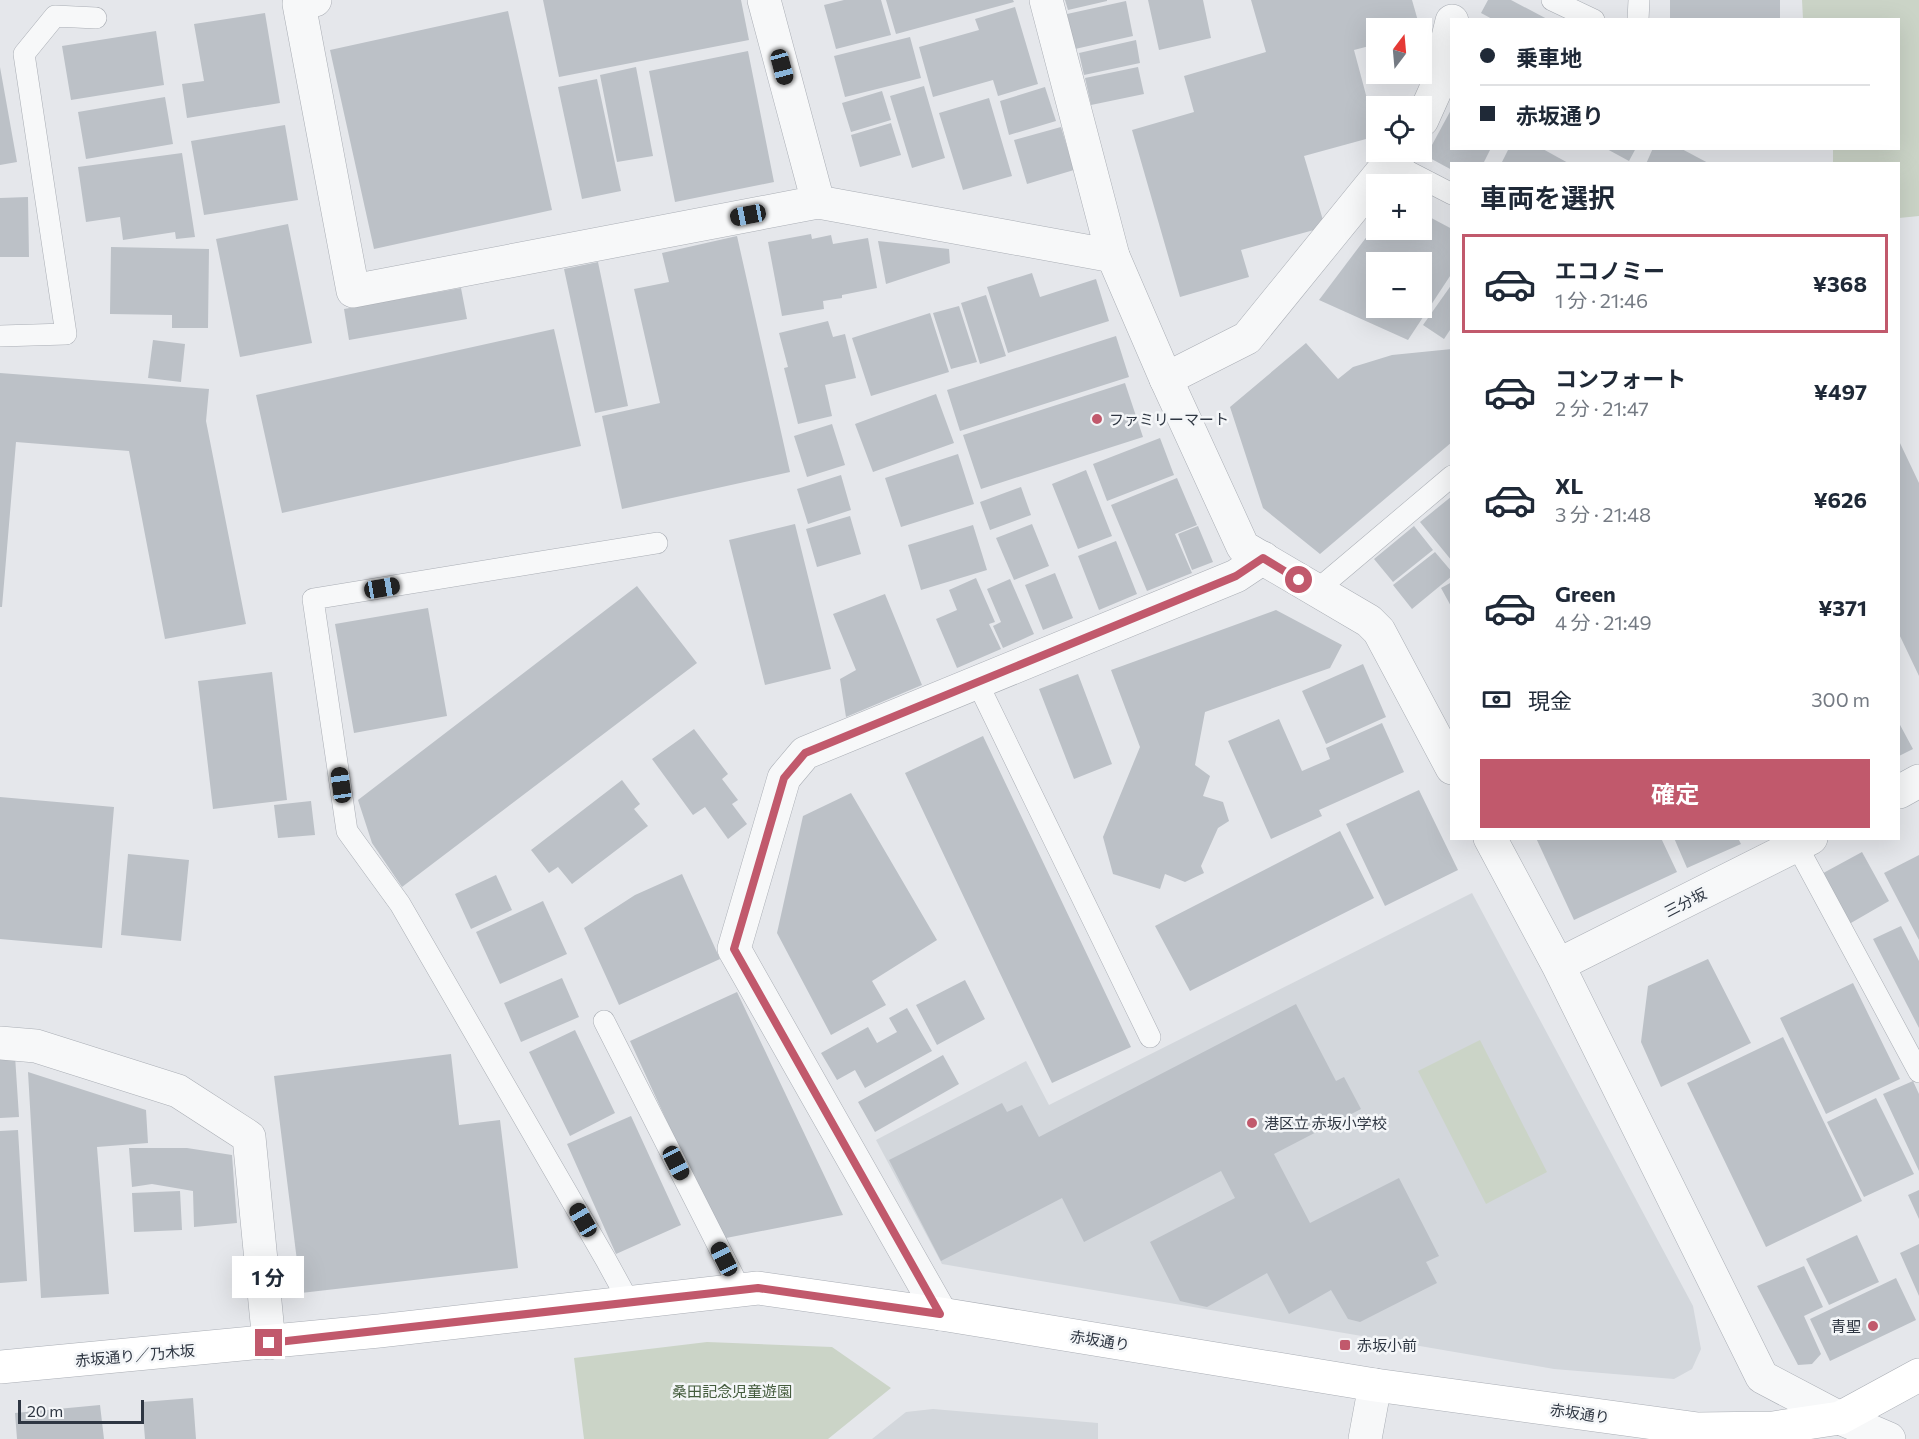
<!DOCTYPE html>
<html lang="ja">
<meta charset="utf-8">
<style>
:root{--surface:#fff;--page:#f2f2f3;--text:#1f2937;--muted:#747a83;--line:#e0e1e3;--accent:#c1596c}
body{margin:0;font-family:Commissioner,"Noto Sans JP",sans-serif;background:var(--page);color:var(--text);height:100vh;display:flex;flex-direction:column;font-size:22px;white-space:nowrap}
*{box-sizing:border-box;margin:0}
p{font-size:20px;color:var(--muted)}
.icon{flex:none;width:33px;height:33px;fill:none;stroke:currentColor;stroke-width:2;stroke-linecap:round;stroke-linejoin:round}
.map{position:relative;flex:1;overflow:hidden}
.details{position:absolute;left:1450px;top:162px;width:450px;height:678px;display:flex;flex-direction:column;background:var(--surface);border-radius:0px;box-shadow:0 6px 24px #0002}
.details>*{flex:none}
.top-card{position:absolute;left:1450px;top:18px;width:450px;height:132px;border-radius:0px;box-shadow:0 6px 24px #0002;display:grid;align-content:center;height:132px;padding:0 30px;background:var(--surface)}
.needle{width:39px;rotate:16deg}
.tools{position:absolute;left:1366px;top:18px;display:grid;gap:12px}
.tools a{display:grid;place-items:center;width:66px;height:66px;border-radius:0px;background:var(--surface);box-shadow:0 6px 24px #0002;font-size:30px}
.scale{position:absolute;left:18px;bottom:15px;width:126px;box-sizing:border-box;padding-left:6px;border:3px solid #2e3642;border-top:0;font-size:16px;line-height:21px;white-space:nowrap;color:#2e3642;-webkit-text-stroke:4px #f4f6f8;paint-order:stroke}
.end{position:absolute;width:27px;height:27px;margin:-14px;border:8px solid #c1596c;background:#fff;box-shadow:0 0 0 3px #fff}
.from{border-radius:50%}
.bubble{position:absolute;height:42px;border-radius:0px;background:var(--surface);box-shadow:0 6px 24px #0002;font-size:20px;font-weight:700;line-height:42px;text-align:center}
.car{position:absolute;width:18px;height:36px;margin:-18px -9px;border-radius:8px;box-shadow:0 0 4px 2px #0007;background:linear-gradient(#222 24%,#8ab4d8 0 40%,#222 0 76%,#8ab4d8 0 86%,#222 0)}
.top-card b{display:flex;align-items:center;gap:21px;height:57px;font-size:22px}
.top-card b+b{border-top:2px solid var(--line)}
.top-card i{width:15px;height:15px;background:var(--text)}
ul{padding:0;list-style:none}
li{display:flex;align-items:center;gap:18px;height:99px;margin:0 12px 9px;padding:0 18px;border:3px solid transparent;border-radius:0px}
li div{flex:1}
li b{display:block;font-size:22px}
li em{font-style:normal;font-weight:700}
li.selected{border-color:var(--accent)}
li>.icon{width:54px;height:54px;stroke-width:1.5}
h2{padding:0 30px;font-size:27px;line-height:72px}
.pay{display:flex;align-items:center;gap:15px;height:66px;padding:0 30px;font-size:22px}
.pay p{margin-inline-start:auto}
.button{display:flex;gap:12px;margin-top:auto;padding:12px 30px}
.button a{flex:1;height:69px;border-radius:0px;background:var(--accent);color:#fff;font-size:24px;font-weight:700;line-height:69px;text-align:center}
.map>svg:first-child{display:block}
</style>
<div class="map">
<svg width="1919" height="1439" viewBox="0 0 1919 1439">
<rect width="100%" height="100%" fill="#e5e7eb"/>
<path fill="#d3d7dc" d="M1472 893 1693 1306 1701 1349 1692 1369 1674 1379 1554 1369 942 1264 876 1140 1026 1061 1049 1105Z
M933 1409 1098 1423V1439H872L906 1412Z"/>
<path fill="#cbd4c7" d="M1802 0H1919V216L1899 218V164L1833 163V149L1899 148V20L1803 19Z
M1480 1040 1547 1172 1486 1204 1418 1071Z
M707 1342 832 1347 891 1388 828 1439H584L574 1358Z"/>
<path fill="#bcc1c7" fill-rule="evenodd" d="M543 0H741L749 40 559 77Z
M844 0H881L891 35 836 49 824 5Z
M886 0H1013L1014 2 896 34Z
M1065 0H1107V1L1068 10Z
M1148 0H1203L1211 38 1159 50Z
M1251 0H1412L1420 28H1377V44L1354 50 1377 136 1304 156 1325 227 1241 250 1249 277 1180 297 1132 130 1194 112 1184 76 1266 52Z
M1488 0H1511L1549 20H1494L1481 13Z
M1670 0H1780V20H1670Z
M1126 1 1133 36 1075 49 1067 14Z
M1015 7 1038 84 998 96 993 80 933 97 919 47 979 30 975 19Z
M508 11 552 210 374 249 330 50Z
M265 13 280 103 187 118 182 84 204 81 194 24Z
M156 31 164 85 71 100 62 46Z
M910 37 921 78 845 97 834 56Z
M1136 40 1140 63 1084 75 1079 53Z
M748 51 774 182 675 202 649 71Z
M0 67 17 162 0 165Z
M636 67 653 156 617 162 600 75Z
M1138 67 1144 94 1091 105 1085 78Z
M597 79 621 191 582 199 558 87Z
M924 86 945 158 912 168 890 96Z
M1045 87 1056 121 1009 135 1000 101Z
M882 91 891 120 851 132 842 103Z
M165 97 173 144 86 159 78 112Z
M989 98 1012 176 963 190 939 113Z
M1452 108V148H1491L1483 164H1452V170L1426 156Z
M891 123 901 155 860 167 851 135Z
M285 125 298 200 204 215 191 141Z
M1061 127 1074 170 1027 184 1014 140Z
M1509 148H1541L1570 164H1501Z
M1605 148H1636L1629 161Z
M1653 148H1680L1710 164H1646Z
M182 153 195 237 176 239 175 232 123 240 120 217 86 222 78 167Z
M28 197 29 257H0V198Z
M1422 213 1452 229V273L1408 340 1319 300 1377 223V230H1422ZM1377 262H1422V308H1377Z
M288 224 312 343 240 357 216 239Z
M811 234 812 239 831 235 833 244 868 238 877 288 842 295V298L823 301 824 309 782 316 768 242Z
M737 236 790 472 622 509 602 416 660 403 634 289 669 282 662 253Z
M878 241 949 249 950 263 886 284Z
M111 247 209 249 208 328H172V315L110 314Z
M598 262 628 406 595 413 564 269Z
M1032 273 1040 297 1096 279 1109 321 1008 353 987 287Z
M1452 284V327L1444 339 1423 325Z
M461 288 467 319 349 340 344 309Z
M986 295 1006 356 980 364 961 303Z
M959 306 977 362 951 369 933 313Z
M930 313 949 372 871 396 852 338Z
M828 321 833 337 845 334 856 378 825 385 832 416 798 424 784 368 788 367 779 333Z
M554 329 581 446 282 513 256 395Z
M1116 336 1129 377 960 431 947 390Z
M153 340 185 344 181 382 148 378Z
M1306 343 1338 379 1353 367 1392 355 1452 349V442L1320 554 1263 508 1230 407Z
M0 373 209 389 206 421 246 624 165 639 129 451 16 442 2 607H0Z
M1125 383 1143 437 981 489 963 435Z
M936 394 954 443 873 472 855 424Z
M832 424 845 465 807 477 794 436Z
M1160 438 1174 475 1107 501 1093 464Z
M1899 441 1919 483V676L1899 634Z
M958 454 974 504 901 527 885 478Z
M1086 470 1112 536 1078 549 1052 484Z
M841 475 851 510 808 524 797 489Z
M1177 478 1197 525 1175 534 1192 573 1147 591 1111 505Z
M1021 487 1031 515 990 530 980 502Z
M1452 496V561L1420 522Z
M850 516 861 554 817 567 806 529Z
M795 524 831 669 765 685 729 540Z
M1032 524 1049 566 1014 580 996 538Z
M973 525 987 570 921 590 908 545Z
M1198 526 1213 562 1192 570 1178 534Z
M1414 526 1433 550 1393 582 1374 559Z
M1116 541 1137 594 1099 610 1078 556Z
M1435 552 1452 572V576L1412 609 1393 585Z
M1055 573 1073 618 1043 630 1025 585Z
M976 578 995 622 989 624 1001 649 957 668 936 619 957 610 949 590Z
M1010 579 1034 634 1003 648 993 626 1001 622 987 589Z
M1452 582V608L1441 588Z
M637 586 697 663 402 887 372 843 358 800Z
M885 594 922 685 846 717 840 679 856 670 833 614Z
M428 608 447 716 354 733 335 624Z
M1276 610 1342 645 1330 668 1205 712 1195 765 1210 776 1203 796 1223 802 1229 821 1218 828 1201 866 1204 873 1185 882 1165 874 1160 889 1113 874 1103 837 1140 747 1111 670Z
M1363 664 1386 717 1326 744 1302 691Z
M272 672 287 800 213 809 198 681Z
M1078 674 1112 764 1074 779 1039 689Z
M1279 719 1302 771 1330 759 1326 748 1382 723 1404 772 1319 810 1322 816 1271 839 1228 741Z
M1899 723 1913 749 1899 756Z
M694 729 728 774 722 779 738 800 732 804 747 824 728 839 705 807 693 815 652 759Z
M983 736 1131 1047 1052 1083 905 773Z
M622 780 640 804 634 809 648 826 572 884 558 867 549 873 531 850Z
M1419 790 1458 870 1385 906 1346 824Z
M851 793 937 940 872 981 886 1005 831 1035 777 933 803 816Z
M0 797 114 807 102 948 0 939Z
M311 801 315 835 278 838 274 805Z
M1340 831 1374 898 1190 991 1155 926Z
M1536 838H1661L1677 872 1574 920Z
M1674 838H1738L1741 844 1687 868Z
M1862 852 1889 901 1844 927 1816 877Z
M128 854 189 860 181 941 121 935Z
M1919 855V940L1884 873Z
M682 874 720 959 619 1005 584 928 635 895Z
M496 875 512 910 471 929 455 894Z
M543 901 567 954 500 984 476 932Z
M1901 926 1919 961V1028L1873 939Z
M1708 959 1751 1043 1661 1087 1641 1042 1648 986Z
M562 978 579 1017 521 1042 504 1003Z
M965 980 985 1019 937 1045 916 1005Z
M1853 983 1900 1079 1826 1114 1780 1018Z
M737 992 843 1215 721 1239 630 1041Z
M1296 1004 1336 1081 1344 1077 1361 1109 1274 1154 1310 1223 1399 1178 1439 1256 1426 1262 1437 1283 1360 1322 1348 1319 1331 1290 1289 1314 1267 1273 1207 1307 1180 1301 1150 1242 1235 1198 1221 1171 1084 1242 1062 1198 941 1261 889 1160 1002 1103 1007 1112 1022 1105 1039 1137Z
M907 1008 932 1051 865 1088 855 1070 837 1080 821 1053 868 1027 877 1043 897 1032 889 1018Z
M575 1030 615 1113 570 1136 529 1052Z
M1783 1037 1862 1201 1766 1247 1687 1083Z
M451 1054 459 1125 500 1120 518 1268 301 1293 274 1076Z
M943 1055 959 1084 875 1132 858 1102Z
M15 1056 19 1117 0 1118V1057Z
M28 1072 146 1110 148 1143 97 1147 109 1294 41 1298Z
M1913 1081 1919 1094V1171L1883 1094Z
M1876 1098 1914 1174 1864 1197 1827 1122Z
M631 1116 681 1225 616 1254 567 1144Z
M18 1130 27 1281 0 1283V1131Z
M129 1148H187L232 1155 237 1223 194 1227 193 1191 152 1184 132 1187Z
M1919 1190V1219L1908 1195Z
M180 1191 182 1230 134 1232 132 1193Z
M1857 1235 1879 1282 1829 1305 1806 1259Z
M1919 1244V1296L1900 1253Z
M1804 1266 1823 1307 1804 1316 1821 1354 1812 1364 1798 1365 1757 1286Z
M1896 1278 1916 1320 1830 1361 1810 1319Z
M193 1398 196 1439H145L142 1402Z
M100 1405 104 1439H17L15 1413Z"/>
<g fill="none" stroke-linecap="round" stroke-linejoin="round">
<defs>
<path id="service" d="M1552 0 1594 20
M1638 20 1639 0
M1390 162 1452 194
M0 336 66 334 24 54 55 16 96 18
M1317 590 1452 476
M978 684 1150 1037
M1797 846 1919 1072
M604 1021 740 1289
M629 1302 606 1260 400 904 347 831 313 599 657 543"/>
<path id="minor" d="M315 0 299 4 353 291 818 202 1113 256 1046 0
M764 0 818 202
M1422 120 1435 91 1452 21
M1166 379 1247 338 1390 162 1401 152
M0 1043 36 1046 178 1091 249 1137 269 1343
M941 1314 734 949 784 778 805 753 1236 576 1263 558
M1365 1439 1375 1385"/>
<path id="tertiary" d="M1113 256 1166 379 1243 547 1369 621 1379 631 1452 768
M1899 792 1919 781
M1490 838 1558 965 1762 1377 1840 1418 1889 1439
M1558 965 1811 838"/>
<path id="secondary" d="M0 1367 379 1331 758 1288 941 1314 1375 1385 1698 1429 1773 1428 1840 1418 1919 1375"/>
</defs>
<use href="#service" stroke="#aaaeb5" stroke-width="22"/>
<use href="#minor" stroke="#aaaeb5" stroke-width="34"/>
<use href="#tertiary" stroke="#aaaeb5" stroke-width="34"/>
<use href="#secondary" stroke="#aaaeb5" stroke-width="34"/>
<use href="#service" stroke="#f7f8f9" stroke-width="21"/>
<use href="#minor" stroke="#f7f8f9" stroke-width="33"/>
<use href="#tertiary" stroke="#f7f8f9" stroke-width="33"/>
<use href="#secondary" stroke="#fff" stroke-width="33"/>
</g>
<g fill="none" stroke-linecap="round" stroke-linejoin="round">
<path stroke="#c1596c" stroke-width="8" d="M269 1343 758 1288 940 1314 734 949 784 778 805 753 1236 576 1263 558 1299 580"/>
</g>
<g fill="#c1596c" stroke="#f4f6f8" stroke-width="2">
<circle cx="1097" cy="419" r="6"/>
<circle cx="1252" cy="1123" r="6"/>
<circle cx="1873" cy="1326" r="6"/>
<rect x="1339" y="1339" width="12" height="12" rx="3"/>
</g>
<g text-anchor="middle" dominant-baseline="central" stroke-width="5" stroke-linejoin="round" paint-order="stroke">
<g font-size="15" fill="#2e3642" stroke="#f4f6f8" text-anchor="start">
<text x="1109" y="419">ファミリーマート</text>
<text x="1264" y="1123">港区立 赤坂小学校</text>
<text x="1861" y="1326" text-anchor="end">青聖</text>
<text x="1357" y="1345">赤坂小前</text>
</g>
<g font-size="15" fill="#2e3642" stroke="#f4f6f8">
<text transform="translate(1685 902) rotate(-27)">三分坂</text>
<text transform="translate(1100 1340) rotate(9)">赤坂通り</text>
<text transform="translate(135 1355) rotate(-5)">赤坂通り／乃木坂</text>
<text transform="translate(1580 1413) rotate(8)">赤坂通り</text>
</g>
<g font-size="15" fill="#445c3d" stroke="#f4f6f8">
<text x="732" y="1391">桑田記念児童遊園</text>
</g>
</g>
</svg>
<div class="tools">
<a><svg class="needle" viewBox="-14 -14 28 28"><path d="M0-13l5 13h-10z" fill="#e53935"/><path d="M0 13l5-13h-10z" fill="#747a83"/></svg></a>
<a><svg class="icon" aria-label="locate" viewBox="0 0 24 24"><circle cx="12" cy="12" r="6"/><path d="M12 2v4M12 18v4M2 12h4M18 12h4"/></svg></a>
<a>+</a>
<a>−</a>
</div>
<div class="scale">20 m</div>
<i class="end from" style="left:1299px;top:580px"></i>
<i class="end" style="left:269px;top:1343px"></i>
<div class="bubble" style="left:232px;top:1256px;width:72px">1 分</div>
<i class="car" style="left:782px;top:67px;rotate:165deg"></i>
<i class="car" style="left:748px;top:215px;rotate:259deg"></i>
<i class="car" style="left:382px;top:588px;rotate:80deg"></i>
<i class="car" style="left:341px;top:785px;rotate:352deg"></i>
<i class="car" style="left:676px;top:1163px;rotate:153deg"></i>
<i class="car" style="left:583px;top:1220px;rotate:330deg"></i>
<i class="car" style="left:724px;top:1259px;rotate:333deg"></i>
<div class="top-card">
<b><i class="from"></i>乗車地</b>
<b><i></i>赤坂通り</b>
</div>
<section class="details">
<h2>車両を選択</h2>
<ul>
<li class="selected"><svg class="icon" aria-label="car" viewBox="0 0 24 24"><path d="M5 17H2v-5l4-1 3-4h7l3 4 3 1v5h-3M9 17h6M6 11h13"/><circle cx="7" cy="17" r="2"/><circle cx="17" cy="17" r="2"/></svg><div><b>エコノミー</b><p>1 分 · 21:46</p></div><em>¥368</em></li>
<li><svg class="icon" aria-label="car" viewBox="0 0 24 24"><path d="M5 17H2v-5l4-1 3-4h7l3 4 3 1v5h-3M9 17h6M6 11h13"/><circle cx="7" cy="17" r="2"/><circle cx="17" cy="17" r="2"/></svg><div><b>コンフォート</b><p>2 分 · 21:47</p></div><em>¥497</em></li>
<li><svg class="icon" aria-label="car" viewBox="0 0 24 24"><path d="M5 17H2v-5l4-1 3-4h7l3 4 3 1v5h-3M9 17h6M6 11h13"/><circle cx="7" cy="17" r="2"/><circle cx="17" cy="17" r="2"/></svg><div><b>XL</b><p>3 分 · 21:48</p></div><em>¥626</em></li>
<li><svg class="icon" aria-label="car" viewBox="0 0 24 24"><path d="M5 17H2v-5l4-1 3-4h7l3 4 3 1v5h-3M9 17h6M6 11h13"/><circle cx="7" cy="17" r="2"/><circle cx="17" cy="17" r="2"/></svg><div><b>Green</b><p>4 分 · 21:49</p></div><em>¥371</em></li>
</ul>
<div class="pay"><svg class="icon" aria-label="cash" viewBox="0 0 24 24"><path d="M3 7h18v10H3z"/><circle cx="12" cy="12" r="2"/></svg>現金<p>300 m</p></div>
<div class="button"><a>確定</a></div>
</section>
</div>
